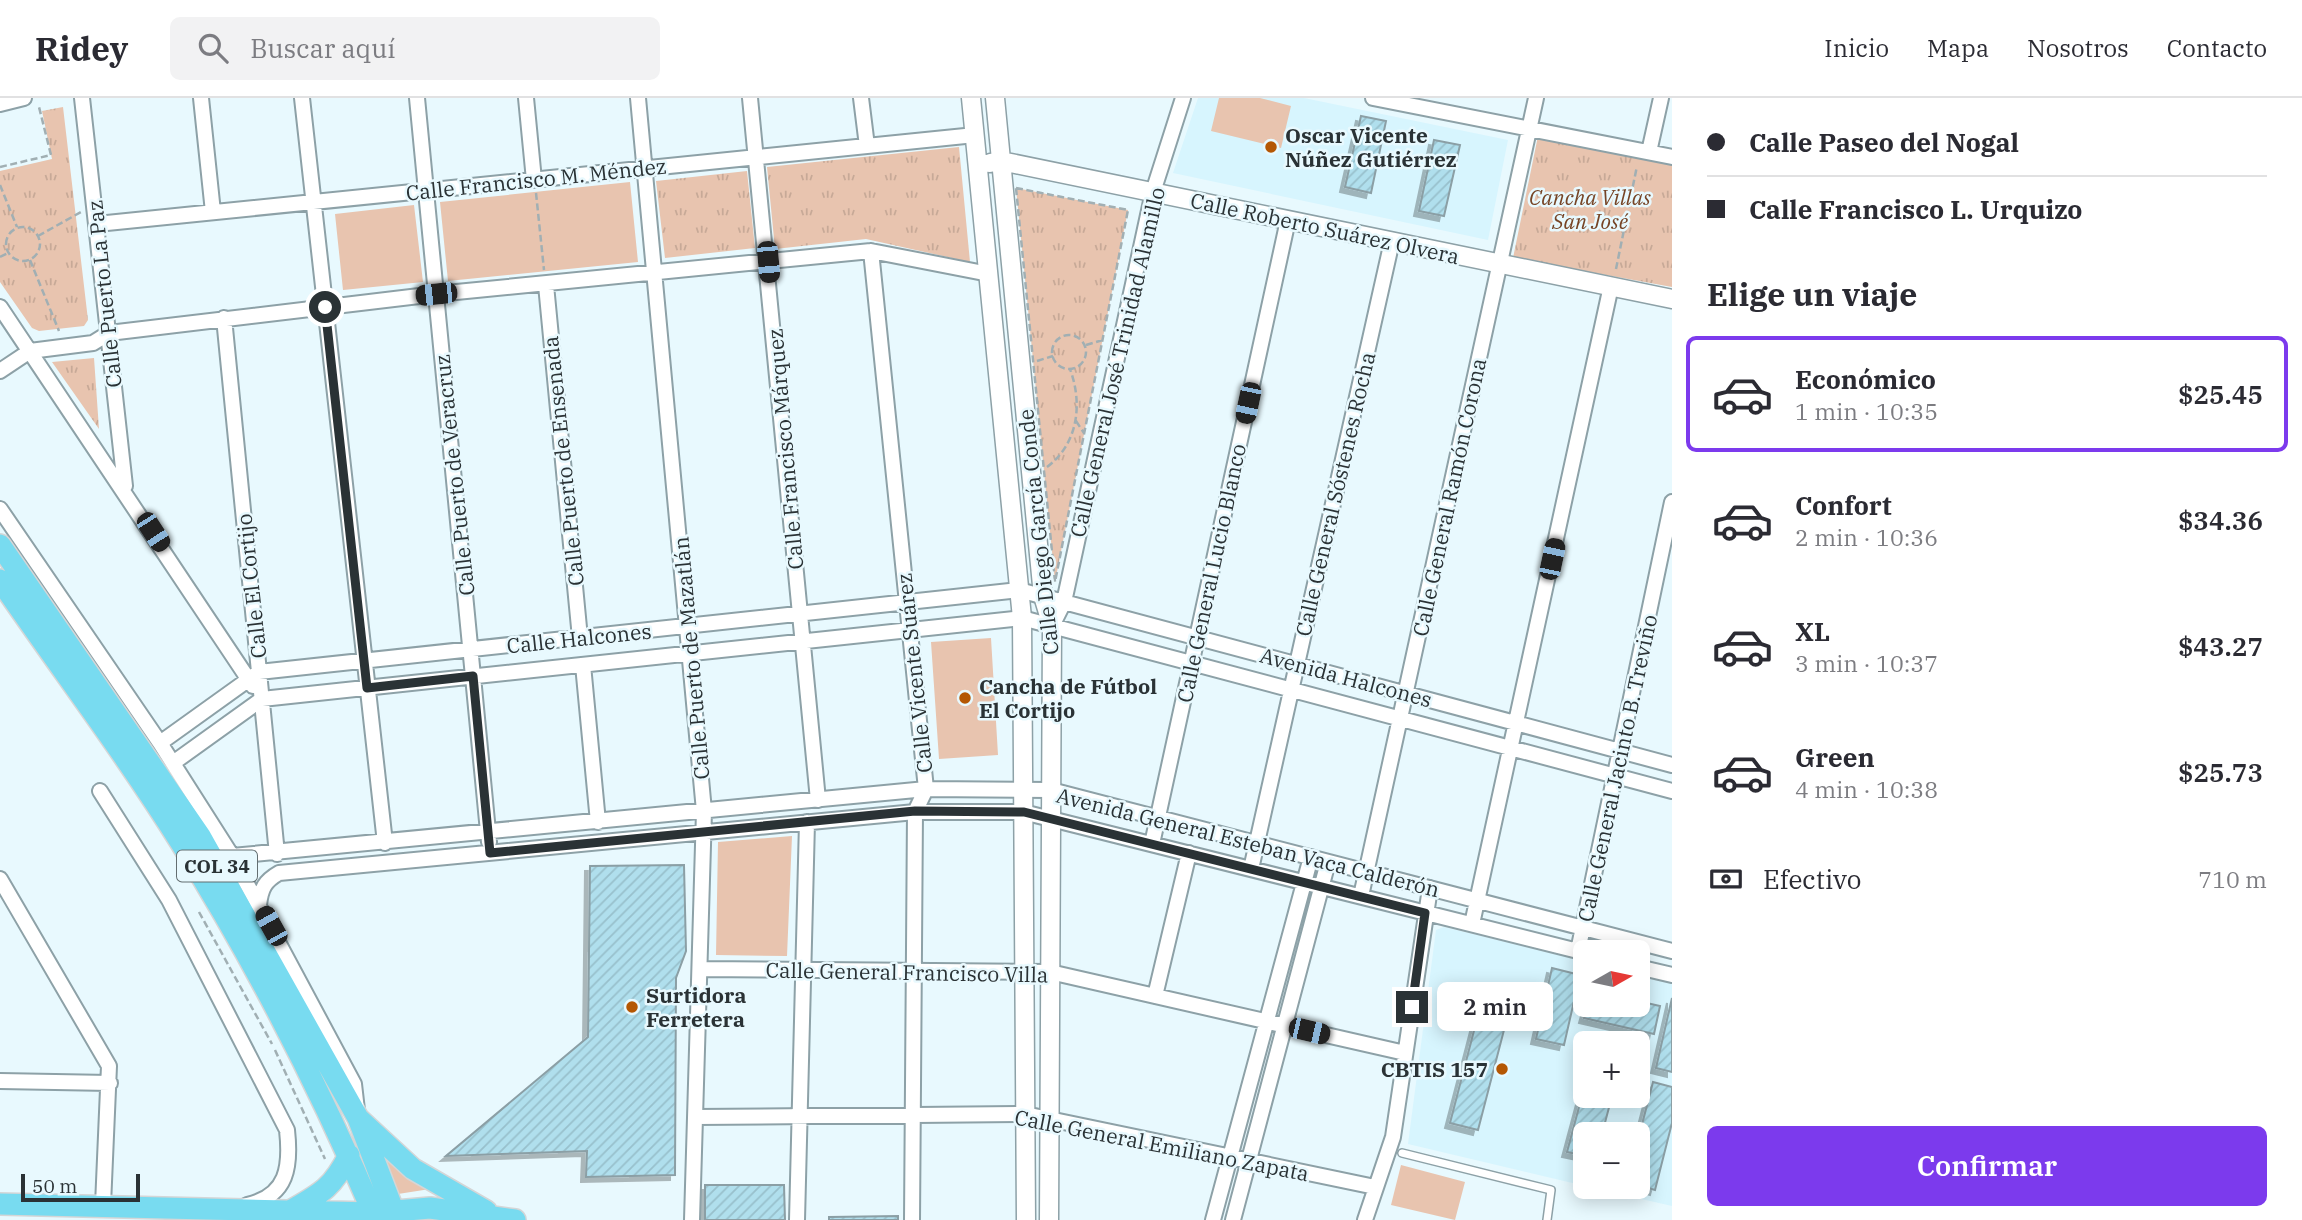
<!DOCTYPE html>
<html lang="es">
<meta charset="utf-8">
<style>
:root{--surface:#fff;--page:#f2f2f3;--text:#2b2b33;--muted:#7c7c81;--line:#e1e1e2;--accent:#7c3aed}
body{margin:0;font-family:"IBM Plex Serif",serif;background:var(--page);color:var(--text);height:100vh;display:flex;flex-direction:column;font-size:26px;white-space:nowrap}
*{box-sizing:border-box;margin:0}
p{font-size:23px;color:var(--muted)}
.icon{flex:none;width:38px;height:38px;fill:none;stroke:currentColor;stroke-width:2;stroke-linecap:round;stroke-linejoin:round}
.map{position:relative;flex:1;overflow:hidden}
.sheet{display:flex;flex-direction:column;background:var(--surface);width:630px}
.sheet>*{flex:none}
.top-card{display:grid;align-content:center;height:154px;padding:0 35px;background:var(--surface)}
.needle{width:46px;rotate:81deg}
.buttons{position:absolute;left:1573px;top:842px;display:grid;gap:14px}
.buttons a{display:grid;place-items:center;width:77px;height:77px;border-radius:10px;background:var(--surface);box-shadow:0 4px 18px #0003;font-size:35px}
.scale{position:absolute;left:21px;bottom:18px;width:119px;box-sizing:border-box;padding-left:7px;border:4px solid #2a3235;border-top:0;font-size:19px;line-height:24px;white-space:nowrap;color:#2a3235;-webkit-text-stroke:5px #e8f9fe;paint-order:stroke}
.end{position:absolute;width:32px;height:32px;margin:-16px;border:9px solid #2a3235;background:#fff;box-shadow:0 0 0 4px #fff}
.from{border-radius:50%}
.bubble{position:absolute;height:49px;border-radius:10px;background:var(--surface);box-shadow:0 4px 18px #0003;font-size:23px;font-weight:600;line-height:49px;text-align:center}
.car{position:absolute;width:21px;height:42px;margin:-21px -10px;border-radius:9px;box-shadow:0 0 5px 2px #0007;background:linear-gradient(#222 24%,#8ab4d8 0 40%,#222 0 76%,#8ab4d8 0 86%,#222 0)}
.top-card b{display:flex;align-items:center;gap:24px;height:66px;font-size:26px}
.top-card b+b{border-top:2px solid var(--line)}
.top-card i{width:18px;height:18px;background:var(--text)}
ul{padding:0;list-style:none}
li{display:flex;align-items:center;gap:21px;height:116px;margin:0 14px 10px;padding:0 21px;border:4px solid transparent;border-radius:10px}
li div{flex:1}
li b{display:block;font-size:26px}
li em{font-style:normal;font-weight:600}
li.current{border-color:var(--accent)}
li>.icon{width:63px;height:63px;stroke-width:1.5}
h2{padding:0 35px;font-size:32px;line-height:84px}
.pay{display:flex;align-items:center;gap:18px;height:77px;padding:0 35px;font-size:26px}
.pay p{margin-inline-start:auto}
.cta{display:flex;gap:14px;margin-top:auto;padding:14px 35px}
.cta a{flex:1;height:80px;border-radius:10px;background:var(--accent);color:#fff;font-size:28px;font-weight:600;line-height:80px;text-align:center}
header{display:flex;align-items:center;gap:42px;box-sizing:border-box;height:98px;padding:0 35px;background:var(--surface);border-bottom:2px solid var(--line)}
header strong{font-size:33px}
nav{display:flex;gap:38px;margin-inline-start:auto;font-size:24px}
.search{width:490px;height:63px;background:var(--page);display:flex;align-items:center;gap:18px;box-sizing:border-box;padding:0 24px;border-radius:10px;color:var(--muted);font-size:26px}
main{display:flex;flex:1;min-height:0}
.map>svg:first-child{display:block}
</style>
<header>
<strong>Ridey</strong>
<div class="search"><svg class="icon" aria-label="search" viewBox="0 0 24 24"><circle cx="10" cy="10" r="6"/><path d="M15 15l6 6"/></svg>Buscar aquí</div>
<nav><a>Inicio</a><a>Mapa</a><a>Nosotros</a><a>Contacto</a></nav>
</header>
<main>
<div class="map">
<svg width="1672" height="1122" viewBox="0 0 1672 1122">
<defs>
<pattern id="park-tufts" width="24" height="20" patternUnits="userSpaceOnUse" patternTransform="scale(1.75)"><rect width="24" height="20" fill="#e8c4af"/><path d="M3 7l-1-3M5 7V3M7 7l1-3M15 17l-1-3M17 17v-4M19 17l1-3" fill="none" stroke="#c7a997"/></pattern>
<pattern id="building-hatch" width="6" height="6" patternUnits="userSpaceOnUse" patternTransform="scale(1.75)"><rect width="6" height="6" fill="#b0dfed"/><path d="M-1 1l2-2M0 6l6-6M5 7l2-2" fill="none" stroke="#98c0cc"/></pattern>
<filter id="shadow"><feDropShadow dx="-5" dy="5" stdDeviation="0" flood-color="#0004"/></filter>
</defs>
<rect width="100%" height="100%" fill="#e8f9fe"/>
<path fill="#d7f5fe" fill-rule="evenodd" d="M1198 0H1304L1508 42 1488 142 1173 75Z
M1444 829 1585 863 1586 906H1638V876L1672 885V1108L1589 1089 1638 1088V1036H1586L1585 1088 1408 1046 1436 832ZM1586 945H1638V998H1586Z"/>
<path fill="#e8c4af" d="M1219 0H1260L1291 8 1281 50 1211 33Z
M630 84 638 164 448 183 440 104Z
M414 107 423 184 343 192 335 116Z
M991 540 998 657 939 661 931 544Z
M792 738 787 858 716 857 718 744Z
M379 1050 430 1091 398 1096Z
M1401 1067 1465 1084 1455 1122 1391 1107Z"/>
<path fill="url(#park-tufts)" d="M63 9 88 222 84 228 39 233 32 230 0 184V73L52 61 42 13Z
M1538 38 1672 65V189L1513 160Z
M959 49 970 164 866 141 775 151 767 69Z
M747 73 755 150 665 160 656 83Z
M1016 90 1128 112 1055 484Z
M94 260 99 331 52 264Z"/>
<path fill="url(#building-hatch)" stroke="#8b9fa5" stroke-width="2" filter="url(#shadow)" d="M1361 18 1386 23 1371 95 1345 89Z
M1434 42 1460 47 1444 118 1419 113Z
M684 767 686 853 676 880 675 1077 586 1079 587 1053 446 1058 588 939 590 768Z
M1552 870 1580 877 1564 947 1536 941Z
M1672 900V974L1656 970Z
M1638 903 1660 908 1654 936 1584 920 1588 906H1638Z
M1476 925 1504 932 1478 1032 1450 1025Z
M1586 983V998H1612L1602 1036H1586V1058L1567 1054Z
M1653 984 1672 989V1025L1655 1092 1638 1087V1042Z
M705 1087H784L785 1122H705Z
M898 1118V1122H829V1119Z"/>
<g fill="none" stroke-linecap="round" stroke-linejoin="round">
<defs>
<path id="service" d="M1402 1055 1551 1092 1547 1122"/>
<path id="minor" d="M82 0 125 388
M201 0 213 114
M302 0 385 745
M417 0 489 744
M526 0 534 82
M638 0 704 713 692 1122
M750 0 818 702
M861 0 867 48
M1373 0 1672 59
M0 6 24 0
M1649 54 1661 0
M97 126 975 37
M871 153 926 691 915 714 912 1122
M546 187 580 540
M0 209 253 588
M224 220 277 756
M0 273 30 253 93 245 109 235 436 196 871 153 989 176
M0 411 160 645 232 758 354 986 357 1012
M1052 528 1064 504 1153 94 1183 0
M583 567 598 724
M160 645 259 574 1019 492 1672 667
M173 665 262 601 1022 520 1672 693
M100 693 169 802 287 1032C291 1068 288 1098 247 1107
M1152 746 1288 122
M232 758 926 691 1051 692 1672 853
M1251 771 1392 143
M0 781 109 968 103 1107
M1361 798 1536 0
M259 807C261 790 265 783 279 775L915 714H1023L1586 855
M1472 826 1611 188
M1578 853 1672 404
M1638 869 1672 877
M700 871 1050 874 1405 955
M1155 898 1189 755
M0 983 110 985
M696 1019 1025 1016 1375 1089
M797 1122 807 724
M1213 1122 1311 759
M1233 1122 1328 764
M1365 1122 1393 1039 1430 790"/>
<path id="tertiary" d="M971 0 1022 520 1026 1122
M995 0 1043 498 1052 528 1049 1122
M990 65 1001 63 1672 201"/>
<path id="primary" d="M0 447 200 738 358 1020 397 1122
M0 482C60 570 125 655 181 745 256 865 321 992 376 1122
M360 1022 413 1071 486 1113
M0 1106 373 1115 430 1110 515 1122
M292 1112C322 1095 333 1089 349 1057"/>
</defs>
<use href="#service" stroke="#8da1a7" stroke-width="10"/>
<use href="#minor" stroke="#8da1a7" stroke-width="18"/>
<use href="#tertiary" stroke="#8da1a7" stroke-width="21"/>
<use href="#primary" stroke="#d4d6d7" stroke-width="24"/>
<path stroke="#a1afb3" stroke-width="2.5" stroke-dasharray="7 3.5" stroke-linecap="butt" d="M0 69 51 57 39 9
M0 87 17 129
M1016 90 1128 112 1055 484Z
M536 95 544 172
M6 146a17 17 0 1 1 34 0a17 17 0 1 1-34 0Z
M38 138 81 114
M0 159 8 155
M30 162 59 233
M1616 171 1637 68
M1052 254a17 17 0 1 1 34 0a17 17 0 1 1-34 0Z
M1086 247 1103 242
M1037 263 1053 258
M1076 323 1084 335
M1047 369C1078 346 1083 306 1070 271
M199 814 272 946
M275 952 325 1061"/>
<use href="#service" stroke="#fff" stroke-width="7"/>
<use href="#minor" stroke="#fff" stroke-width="14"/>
<use href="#tertiary" stroke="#fff" stroke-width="18"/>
<use href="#primary" stroke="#78dbf0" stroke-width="21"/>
</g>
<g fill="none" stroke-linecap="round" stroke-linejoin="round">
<path stroke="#2a3235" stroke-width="9" d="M325 209 367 590 473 578 490 755 915 713 1024 714 1425 815 1412 909"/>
</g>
<g fill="#b45703" stroke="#e8f9fe" stroke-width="2.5">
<circle cx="1271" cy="49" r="7"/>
<circle cx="965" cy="600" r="7"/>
<circle cx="632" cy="909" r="7"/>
<circle cx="1502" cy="971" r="7"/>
</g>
<g text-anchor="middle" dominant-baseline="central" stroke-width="5" stroke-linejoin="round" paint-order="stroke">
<rect fill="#e8f9fe" stroke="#636e71" stroke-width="2" x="177" y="752.5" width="80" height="31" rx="5"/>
<g font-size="19" font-weight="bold" fill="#2a3235">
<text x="217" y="768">COL 34</text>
</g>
<g font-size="21" font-weight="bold" fill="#2a3235" stroke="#e8f9fe" text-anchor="start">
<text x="1285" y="37">Oscar Vicente<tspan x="1285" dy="24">Núñez Gutiérrez</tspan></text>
<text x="979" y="588">Cancha de Fútbol<tspan x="979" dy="24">El Cortijo</tspan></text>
<text x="646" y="897">Surtidora<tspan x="646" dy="24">Ferretera</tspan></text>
<text x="1488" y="971" text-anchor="end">CBTIS 157</text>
</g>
<g font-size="21" fill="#2a3235" stroke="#e8f9fe">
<text transform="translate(536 81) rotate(-6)">Calle Francisco M. Méndez</text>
<text transform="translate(1325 130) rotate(12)">Calle Roberto Suárez Olvera</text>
<text transform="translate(104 196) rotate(-96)">Calle Puerto La Paz</text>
<text transform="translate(1117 264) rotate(-77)">Calle General José Trinidad Alamillo</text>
<text transform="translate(785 351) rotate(-95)">Calle Francisco Márquez</text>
<text transform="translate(563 363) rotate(-96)">Calle Puerto de Ensenada</text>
<text transform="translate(454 377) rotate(-96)">Calle Puerto de Veracruz</text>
<text transform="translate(1335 396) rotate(-77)">Calle General Sóstenes Rocha</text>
<text transform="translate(1449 399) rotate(-78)">Calle General Ramón Corona</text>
<text transform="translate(1038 434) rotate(-96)">Calle Diego García Conde</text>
<text transform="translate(1211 475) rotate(-78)">Calle General Lucio Blanco</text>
<text transform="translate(251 488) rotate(-96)">Calle El Cortijo</text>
<text transform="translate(579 540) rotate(-6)">Calle Halcones</text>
<text transform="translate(691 560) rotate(-95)">Calle Puerto de Mazatlán</text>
<text transform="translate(914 575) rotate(-96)">Calle Vicente Suárez</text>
<text transform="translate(1346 579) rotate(15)">Avenida Halcones</text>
<text transform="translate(1617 670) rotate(-78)">Calle General Jacinto B. Treviño</text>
<text transform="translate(1248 744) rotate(14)">Avenida General Esteban Vaca Calderón</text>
<text transform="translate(907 874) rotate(1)">Calle General Francisco Villa</text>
<text transform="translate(1162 1047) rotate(11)">Calle General Emiliano Zapata</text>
</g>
<g font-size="21" font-style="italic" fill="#764425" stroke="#e8f9fe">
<text x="1590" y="99">Cancha Villas<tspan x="1590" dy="24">San José</tspan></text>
</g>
</g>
</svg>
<div class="buttons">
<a><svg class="needle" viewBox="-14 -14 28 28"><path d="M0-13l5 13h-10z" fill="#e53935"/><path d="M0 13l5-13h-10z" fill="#7c7c81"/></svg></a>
<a>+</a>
<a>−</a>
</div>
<div class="scale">50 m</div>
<i class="end from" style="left:325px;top:209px"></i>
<i class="end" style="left:1412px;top:909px"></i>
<div class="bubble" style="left:1437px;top:884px;width:116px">2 min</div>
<i class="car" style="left:768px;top:164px;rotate:175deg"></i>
<i class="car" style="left:436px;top:196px;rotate:264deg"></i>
<i class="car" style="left:1248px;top:305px;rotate:192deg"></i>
<i class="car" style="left:153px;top:434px;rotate:147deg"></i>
<i class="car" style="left:1552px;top:461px;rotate:12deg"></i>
<i class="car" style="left:271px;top:828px;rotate:331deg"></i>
<i class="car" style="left:1309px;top:933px;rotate:103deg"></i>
</div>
<section class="sheet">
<div class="top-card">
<b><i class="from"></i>Calle Paseo del Nogal</b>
<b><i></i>Calle Francisco L. Urquizo</b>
</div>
<h2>Elige un viaje</h2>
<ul>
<li class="current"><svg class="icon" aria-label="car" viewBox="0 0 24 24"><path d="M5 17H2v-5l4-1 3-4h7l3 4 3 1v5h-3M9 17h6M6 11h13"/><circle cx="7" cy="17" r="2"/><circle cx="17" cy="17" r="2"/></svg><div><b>Económico</b><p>1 min · 10:35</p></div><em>$25.45</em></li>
<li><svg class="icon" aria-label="car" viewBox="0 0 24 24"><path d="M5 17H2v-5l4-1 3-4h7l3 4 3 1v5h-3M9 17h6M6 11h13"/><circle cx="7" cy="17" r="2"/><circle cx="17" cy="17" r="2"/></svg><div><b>Confort</b><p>2 min · 10:36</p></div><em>$34.36</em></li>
<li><svg class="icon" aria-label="car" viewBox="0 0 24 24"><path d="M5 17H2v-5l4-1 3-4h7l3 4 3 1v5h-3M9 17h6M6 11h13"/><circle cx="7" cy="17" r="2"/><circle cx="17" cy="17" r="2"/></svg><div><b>XL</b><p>3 min · 10:37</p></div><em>$43.27</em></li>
<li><svg class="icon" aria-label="car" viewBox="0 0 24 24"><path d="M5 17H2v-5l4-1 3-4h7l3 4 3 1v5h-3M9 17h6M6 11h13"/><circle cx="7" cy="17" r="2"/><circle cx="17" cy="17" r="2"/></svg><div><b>Green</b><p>4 min · 10:38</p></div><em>$25.73</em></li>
</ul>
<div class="pay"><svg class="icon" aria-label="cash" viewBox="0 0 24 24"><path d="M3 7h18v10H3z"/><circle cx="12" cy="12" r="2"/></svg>Efectivo<p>710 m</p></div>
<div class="cta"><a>Confirmar</a></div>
</section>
</main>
